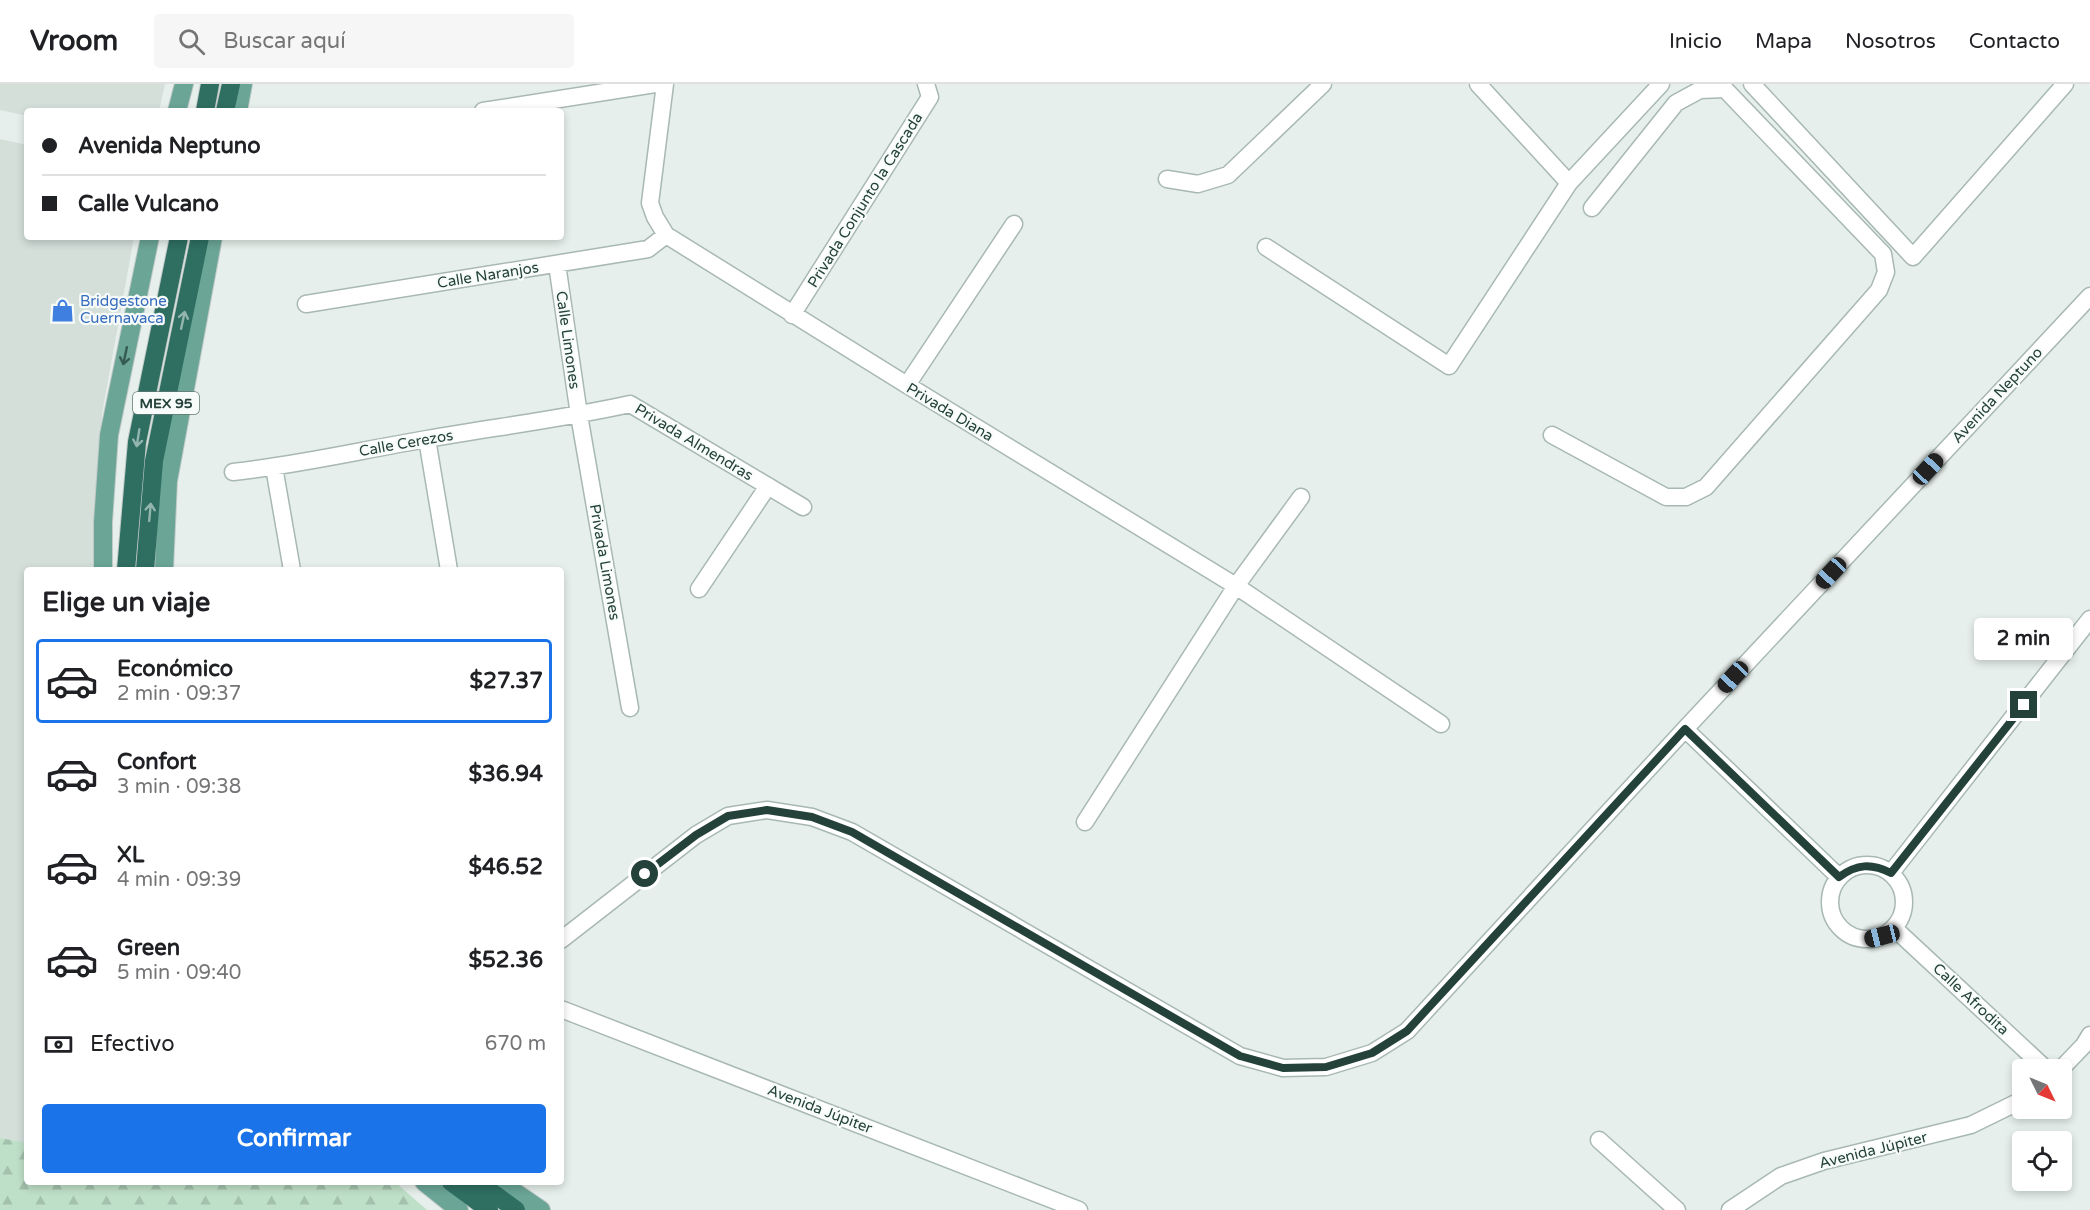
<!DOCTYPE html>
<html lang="es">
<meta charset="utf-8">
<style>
:root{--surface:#fff;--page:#f6f6f6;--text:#202124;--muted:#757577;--line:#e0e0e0;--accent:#1a73e8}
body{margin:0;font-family:"Varela Round",sans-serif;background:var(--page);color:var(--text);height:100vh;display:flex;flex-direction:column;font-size:22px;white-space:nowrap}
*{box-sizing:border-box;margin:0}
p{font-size:20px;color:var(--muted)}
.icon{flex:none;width:33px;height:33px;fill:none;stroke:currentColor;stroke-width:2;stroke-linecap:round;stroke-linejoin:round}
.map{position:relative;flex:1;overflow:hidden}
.panel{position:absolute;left:24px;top:483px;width:540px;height:618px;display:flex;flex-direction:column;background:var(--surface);border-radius:6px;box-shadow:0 3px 9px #0003}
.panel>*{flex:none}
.hud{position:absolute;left:24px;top:24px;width:540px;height:132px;border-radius:6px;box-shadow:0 3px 9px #0003;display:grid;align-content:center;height:132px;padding:0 18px;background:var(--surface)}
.needle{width:39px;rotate:133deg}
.controls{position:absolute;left:2012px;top:975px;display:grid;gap:12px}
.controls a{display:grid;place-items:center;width:60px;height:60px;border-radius:6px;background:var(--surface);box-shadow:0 3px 9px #0003;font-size:30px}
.end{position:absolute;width:27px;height:27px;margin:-14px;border:8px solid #24423a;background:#fff;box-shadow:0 0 0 3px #fff}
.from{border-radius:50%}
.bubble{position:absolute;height:42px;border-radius:6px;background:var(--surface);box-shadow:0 3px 9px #0003;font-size:20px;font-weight:800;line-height:42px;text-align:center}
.car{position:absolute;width:18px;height:36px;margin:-18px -9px;border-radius:8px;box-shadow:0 0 4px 2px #0007;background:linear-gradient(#222 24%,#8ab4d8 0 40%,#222 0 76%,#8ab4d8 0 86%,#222 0)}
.hud b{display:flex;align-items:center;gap:21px;height:57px;font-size:22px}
.hud b+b{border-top:2px solid var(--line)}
.hud i{width:15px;height:15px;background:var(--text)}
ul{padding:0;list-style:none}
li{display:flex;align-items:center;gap:18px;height:84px;margin:0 12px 9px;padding:0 6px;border:3px solid transparent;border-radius:6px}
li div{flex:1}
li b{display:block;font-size:22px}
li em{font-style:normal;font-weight:800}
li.active{border-color:var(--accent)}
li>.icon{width:54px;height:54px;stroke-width:1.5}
h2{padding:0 18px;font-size:27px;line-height:72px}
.pay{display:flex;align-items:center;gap:15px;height:66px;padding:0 18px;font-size:22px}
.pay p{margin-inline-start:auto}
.action{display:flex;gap:12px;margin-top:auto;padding:12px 18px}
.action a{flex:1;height:69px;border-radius:6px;background:var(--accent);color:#fff;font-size:24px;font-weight:800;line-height:69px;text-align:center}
header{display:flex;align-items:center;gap:36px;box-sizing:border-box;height:84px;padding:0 30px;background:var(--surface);border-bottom:2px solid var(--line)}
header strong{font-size:28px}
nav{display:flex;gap:33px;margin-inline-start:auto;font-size:21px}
.search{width:420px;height:54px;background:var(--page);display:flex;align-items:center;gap:15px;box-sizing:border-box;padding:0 21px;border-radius:6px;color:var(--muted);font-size:22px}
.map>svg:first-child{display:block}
</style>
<header>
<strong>Vroom</strong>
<div class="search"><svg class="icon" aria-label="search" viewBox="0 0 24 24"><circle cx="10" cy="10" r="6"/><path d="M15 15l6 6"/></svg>Buscar aquí</div>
<nav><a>Inicio</a><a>Mapa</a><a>Nosotros</a><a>Contacto</a></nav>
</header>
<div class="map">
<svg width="2090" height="1126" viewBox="0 0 2090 1126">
<defs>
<pattern id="forest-firs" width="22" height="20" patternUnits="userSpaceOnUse" patternTransform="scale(1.5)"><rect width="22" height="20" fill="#bfe0c8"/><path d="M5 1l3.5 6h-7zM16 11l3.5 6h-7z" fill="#a4c1ad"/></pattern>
</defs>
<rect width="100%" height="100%" fill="#e6efeb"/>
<path fill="#d4dfda" d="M0 0H165L159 27H27V32L0 26Z
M0 55 27 61V153H134L102 330 95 486H27V1098L0 1126Z"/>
<path fill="url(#forest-firs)" d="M0 1054 27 1059V1098H395L427 1126H0Z"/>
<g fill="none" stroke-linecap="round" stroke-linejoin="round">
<defs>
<path id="minor" d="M665 0 650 119 655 133 666 151 907 301 1236 502 1441 640
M1478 0 1569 99
M1752 0 1913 173 2065 0
M483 27 655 0
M1167 95 1198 100 1228 91 1323 0
M1592 124 1676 19 1700 6 1725 5
M1266 163 1449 282 1569 99 1661 0
M557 180 579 331 630 624
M306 220 648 165 666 151
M792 231 930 13 926 0
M907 301 1014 140
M1552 351 1666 413H1686L1706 403 1879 206 1886 188 1883 170 1720 0
M427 355 449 486
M274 383 292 486
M233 388C298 381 362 366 427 355 495 343 563 335 630 320L803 423
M699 505 768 402
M1685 645 1839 793
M1085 738 1236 502 1301 413
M1830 818a37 37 0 1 1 74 0a37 37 0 1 1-74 0Z
M1891 789 2090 535
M1894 844 2047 986
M561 856 696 751 728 732 767 726 812 733 852 748 1240 972 1283 984 1326 983 1372 969 1407 947 1685 645 2090 212
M561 925 1079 1126
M2060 986 2084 961 2090 951
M1599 1056 1677 1126
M1730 1126 1781 1092 1824 1077 1971 1041 2022 1016"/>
<path id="major" d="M177 27 184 0
M238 27 243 0
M103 486V438L109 351 150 153
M164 486 168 397 213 153
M424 1098 459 1126
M500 1098 541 1126"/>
<path id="highway" d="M205 27 210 0
M225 27 231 0
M126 486 137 358 179 153
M145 486 154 377 200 153
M451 1098 489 1126
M478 1098 516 1126"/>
</defs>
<use href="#minor" stroke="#a8b8b2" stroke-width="19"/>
<use href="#major" stroke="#c2cac8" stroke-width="20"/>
<use href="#highway" stroke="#c2cac8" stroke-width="20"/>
<use href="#minor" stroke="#fff" stroke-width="16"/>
<use href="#major" stroke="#6aa596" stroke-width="18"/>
<use href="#highway" stroke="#2f6f62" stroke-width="18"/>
</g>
<defs><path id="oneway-shaft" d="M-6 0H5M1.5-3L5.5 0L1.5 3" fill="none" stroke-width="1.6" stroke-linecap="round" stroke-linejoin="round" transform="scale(1.5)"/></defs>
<g stroke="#93b5ae">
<use href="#oneway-shaft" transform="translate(183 236) rotate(-78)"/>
<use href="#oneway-shaft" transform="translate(138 354) rotate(99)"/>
<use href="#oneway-shaft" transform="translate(150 428) rotate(-85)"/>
</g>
<use stroke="#365b51" href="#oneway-shaft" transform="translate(125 272) rotate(102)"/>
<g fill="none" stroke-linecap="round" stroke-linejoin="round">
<path stroke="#24423a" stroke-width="8" d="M645 790 696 751 728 732 767 726 812 733 852 748 1240 972 1283 984 1326 983 1372 969 1407 947 1685 645 1839 793C1857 780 1871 779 1891 789L2024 621"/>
</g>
<defs>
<symbol id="shop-bare" viewBox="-9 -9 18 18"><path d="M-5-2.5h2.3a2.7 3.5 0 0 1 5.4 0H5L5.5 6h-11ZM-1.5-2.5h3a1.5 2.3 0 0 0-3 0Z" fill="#3f7fe0" stroke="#f7fbf9" stroke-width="2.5" paint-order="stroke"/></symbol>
</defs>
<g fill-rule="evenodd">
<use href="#shop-bare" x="46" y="210" width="33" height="33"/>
</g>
<g text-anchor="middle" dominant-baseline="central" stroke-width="4.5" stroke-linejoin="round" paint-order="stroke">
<rect fill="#f7fbf9" stroke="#637a73" stroke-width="1.5" x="133" y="308" width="66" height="22" rx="4.5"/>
<g font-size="14" font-weight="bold" fill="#24423a">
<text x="166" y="319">MEX 95</text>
</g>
<g font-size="15" fill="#24423a" stroke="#f7fbf9">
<text transform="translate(865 116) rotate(-58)">Privada Conjunto la Cascada</text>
<text transform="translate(488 191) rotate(-9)">Calle Naranjos</text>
<text transform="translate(568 256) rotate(82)">Calle Limones</text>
<text transform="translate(1997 311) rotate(-47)">Avenida Neptuno</text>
<text transform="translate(950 328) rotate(31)">Privada Diana</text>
<text transform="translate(694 358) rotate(31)">Privada Almendras</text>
<text transform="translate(406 359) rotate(-10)">Calle Cerezos</text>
<text transform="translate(605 478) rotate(80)">Privada Limones</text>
<text transform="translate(1971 915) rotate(43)">Calle Afrodita</text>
<text transform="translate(820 1025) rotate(21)">Avenida Júpiter</text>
<text transform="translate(1873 1066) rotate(-14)">Avenida Júpiter</text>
</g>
<g font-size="15" fill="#366cbe" stroke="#f7fbf9" text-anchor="start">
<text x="80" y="217">Bridgestone<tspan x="80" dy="17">Cuernavaca</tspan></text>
</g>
</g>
</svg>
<div class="controls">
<a><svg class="needle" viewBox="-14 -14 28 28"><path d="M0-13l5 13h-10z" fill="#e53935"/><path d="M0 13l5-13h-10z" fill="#757577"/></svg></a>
<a><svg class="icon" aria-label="locate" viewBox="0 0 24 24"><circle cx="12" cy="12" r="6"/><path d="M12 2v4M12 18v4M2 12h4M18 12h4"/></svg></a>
</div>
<i class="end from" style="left:645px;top:790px"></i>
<i class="end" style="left:2024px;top:621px"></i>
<div class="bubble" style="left:1974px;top:534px;width:99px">2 min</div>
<i class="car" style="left:1928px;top:385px;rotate:43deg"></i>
<i class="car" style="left:1831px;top:489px;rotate:223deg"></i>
<i class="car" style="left:1733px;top:593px;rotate:223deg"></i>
<i class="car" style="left:1882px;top:852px;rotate:256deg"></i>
<div class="hud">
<b><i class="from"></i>Avenida Neptuno</b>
<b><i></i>Calle Vulcano</b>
</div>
<section class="panel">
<h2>Elige un viaje</h2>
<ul>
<li class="active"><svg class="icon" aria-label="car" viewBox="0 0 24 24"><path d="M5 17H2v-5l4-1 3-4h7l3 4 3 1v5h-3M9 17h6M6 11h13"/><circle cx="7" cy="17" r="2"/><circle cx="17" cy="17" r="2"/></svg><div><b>Económico</b><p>2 min · 09:37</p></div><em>$27.37</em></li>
<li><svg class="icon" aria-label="car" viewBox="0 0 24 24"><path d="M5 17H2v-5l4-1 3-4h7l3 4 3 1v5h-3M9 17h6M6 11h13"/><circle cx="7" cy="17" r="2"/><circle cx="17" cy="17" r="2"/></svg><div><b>Confort</b><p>3 min · 09:38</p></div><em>$36.94</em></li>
<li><svg class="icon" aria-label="car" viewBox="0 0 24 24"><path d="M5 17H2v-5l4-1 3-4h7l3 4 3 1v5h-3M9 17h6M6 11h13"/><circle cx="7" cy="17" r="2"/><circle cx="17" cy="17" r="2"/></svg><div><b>XL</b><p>4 min · 09:39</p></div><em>$46.52</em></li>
<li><svg class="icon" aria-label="car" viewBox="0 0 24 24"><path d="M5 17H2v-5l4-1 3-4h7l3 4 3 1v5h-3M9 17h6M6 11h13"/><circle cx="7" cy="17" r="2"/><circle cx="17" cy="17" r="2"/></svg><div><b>Green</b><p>5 min · 09:40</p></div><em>$52.36</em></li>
</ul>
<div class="pay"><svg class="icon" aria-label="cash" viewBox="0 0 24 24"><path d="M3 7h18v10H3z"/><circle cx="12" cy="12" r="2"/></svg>Efectivo<p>670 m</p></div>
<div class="action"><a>Confirmar</a></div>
</section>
</div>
